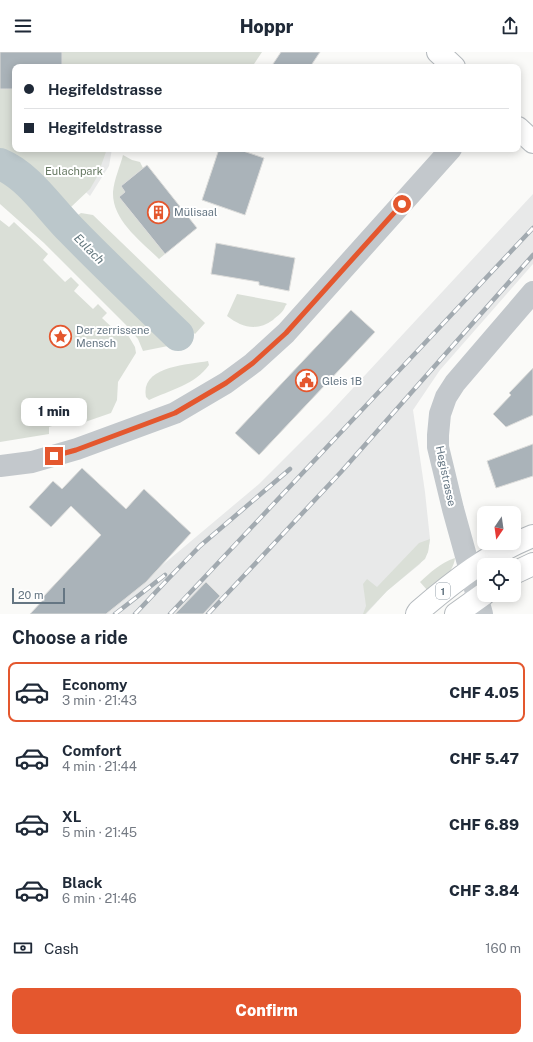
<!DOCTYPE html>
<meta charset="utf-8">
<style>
:root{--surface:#fff;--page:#f2f2f3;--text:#1f2937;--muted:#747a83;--line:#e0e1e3;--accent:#e4572e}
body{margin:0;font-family:"Public Sans",sans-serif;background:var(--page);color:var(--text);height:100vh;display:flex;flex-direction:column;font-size:15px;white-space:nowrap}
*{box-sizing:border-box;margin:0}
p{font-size:13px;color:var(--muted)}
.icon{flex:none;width:22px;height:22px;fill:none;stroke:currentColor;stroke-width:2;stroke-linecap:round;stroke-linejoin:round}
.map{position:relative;height:562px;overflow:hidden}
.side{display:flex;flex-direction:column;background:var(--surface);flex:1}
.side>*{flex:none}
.hud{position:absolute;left:12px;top:12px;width:509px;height:88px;border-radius:8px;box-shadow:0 2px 10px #0003;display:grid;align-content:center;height:88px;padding:0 12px;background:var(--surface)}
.needle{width:26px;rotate:193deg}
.controls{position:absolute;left:477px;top:454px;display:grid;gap:8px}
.controls a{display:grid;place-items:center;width:44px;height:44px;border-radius:8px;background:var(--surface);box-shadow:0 2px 10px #0003;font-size:20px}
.scale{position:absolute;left:12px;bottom:10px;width:53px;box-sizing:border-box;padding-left:4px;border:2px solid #657683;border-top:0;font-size:11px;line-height:14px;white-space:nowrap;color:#657683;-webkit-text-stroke:3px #fff;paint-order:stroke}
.end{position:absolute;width:18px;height:18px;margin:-9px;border:5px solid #e4572e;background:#fff;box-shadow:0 0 0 2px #fff}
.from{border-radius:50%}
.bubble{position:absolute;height:28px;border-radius:8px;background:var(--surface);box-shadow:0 2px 10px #0003;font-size:13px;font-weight:800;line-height:28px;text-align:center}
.hud b{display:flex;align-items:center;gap:14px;height:38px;font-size:15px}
.hud b+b{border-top:1px solid var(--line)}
.hud i{width:10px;height:10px;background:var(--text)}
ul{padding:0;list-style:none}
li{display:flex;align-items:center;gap:12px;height:60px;margin:0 8px 6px;padding:0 4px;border:2px solid transparent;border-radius:8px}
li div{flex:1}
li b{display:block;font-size:15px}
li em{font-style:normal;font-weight:800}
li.current{border-color:var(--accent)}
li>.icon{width:36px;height:36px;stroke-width:1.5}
h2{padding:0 12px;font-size:18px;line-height:48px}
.pay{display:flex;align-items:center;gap:10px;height:44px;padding:0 12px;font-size:15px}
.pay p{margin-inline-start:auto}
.primary-button{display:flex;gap:8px;margin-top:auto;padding:8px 12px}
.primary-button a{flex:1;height:46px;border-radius:8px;background:var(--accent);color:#fff;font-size:16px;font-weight:800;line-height:46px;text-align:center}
header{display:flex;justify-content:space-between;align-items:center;height:52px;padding:0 12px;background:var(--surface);font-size:18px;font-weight:800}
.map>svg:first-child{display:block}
</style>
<header><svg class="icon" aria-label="menu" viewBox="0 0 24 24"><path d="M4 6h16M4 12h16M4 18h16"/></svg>Hoppr<svg class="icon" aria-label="share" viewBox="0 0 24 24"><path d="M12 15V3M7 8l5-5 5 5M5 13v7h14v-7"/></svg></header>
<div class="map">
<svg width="533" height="562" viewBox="0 0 533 562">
<rect width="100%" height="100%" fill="#fafaf8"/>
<path fill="#e8e9e9" d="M40 97H112L109 114 90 144Z
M533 142V212L440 318 413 358 425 440 430 487 428 500 420 512 387 539 366 562H106L146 530 159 516 259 432 328 363Z"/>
<path fill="#dadfd7" d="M0 0H262L252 15H15V97H107L97 125 90 137 71 155 78 163 81 161 93 163 205 271 195 282 186 274 168 294 143 299 138 287 126 273 44 191 0 152Z
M123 103 132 108 140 110 143 116 121 134 125 140 119 145 165 202 159 207C141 189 112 168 113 140 114 127 120 115 123 103Z
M0 168 9 175 14 170 48 202 43 208 65 230 71 225 79 233 74 239 93 257 98 252 107 261 102 266 120 283 125 278 135 295 136 301 118 330 117 348 111 361 85 370 81 365 49 375V382L0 390Z
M237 242 285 251 287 252C285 254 285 255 284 257 282 261 276 265 273 268 257 280 241 275 227 264Z
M208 309 209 313C195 333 170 338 149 348L146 345C140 314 187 313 208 309Z
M430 487 428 500 425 507 387 539 365 562H363L366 554 363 532 367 527 377 535 419 491Z
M455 506C453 522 439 530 428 539L420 530C431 520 440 511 455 506Z"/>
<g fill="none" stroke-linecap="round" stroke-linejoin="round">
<path stroke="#bbc7cb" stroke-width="32" d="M0 112C29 124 49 156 71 178 106 214 142 248 178 283"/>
</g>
<path fill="#aab3b9" stroke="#dcdcda" d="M0 0H62V15H15V37H0Z
M281 0H320L310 15H271Z
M219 97H237L264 106 245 163 202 148Z
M147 113 197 176 165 202 119 145 125 140 121 134Z
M216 191 295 206 289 239 259 233V230L211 222Z
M351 258 375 280 259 403 235 381Z
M533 316V363L506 375 493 362 511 343 509 341Z
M533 392V424L496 436 487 409Z
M82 416 126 457 144 437 191 481 146 530 106 562H30L44 547 43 545 101 483 71 454 51 475 29 455 53 429 62 437Z
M206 530 220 544 203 562H175Z"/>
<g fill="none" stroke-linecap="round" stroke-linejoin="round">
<defs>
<path id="major" d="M438 0 454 15
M518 76 533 90
M514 521 533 512
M417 562 419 559C454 529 490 501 533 484
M456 562 484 542"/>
</defs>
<use href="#major" stroke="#b5babe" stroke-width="24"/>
<path stroke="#c3c8cc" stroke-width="22" d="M0 414 32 410 77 397 175 361 226 331 253 311 286 281 451 97
M482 562 453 457 438 395V383L440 362 446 345 455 331 533 240"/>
<use href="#major" stroke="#fff" stroke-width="22"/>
<defs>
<path id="rail" d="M115 562 165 523
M135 562 169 526 200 494 290 417
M170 562 533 176
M208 562 341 420 533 203"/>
</defs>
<use href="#rail" stroke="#a2aab0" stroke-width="4.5"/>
<use href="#rail" stroke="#fff" stroke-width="3" stroke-dasharray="9" stroke-linecap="butt"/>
</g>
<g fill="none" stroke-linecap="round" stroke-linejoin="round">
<path stroke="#e4572e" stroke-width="5" d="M54 404 76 398 175 361 226 331 253 311 286 281 402 152"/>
</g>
<defs>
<symbol id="building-ring" viewBox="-11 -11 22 22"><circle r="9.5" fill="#fff" stroke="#e4572e" stroke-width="1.5"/><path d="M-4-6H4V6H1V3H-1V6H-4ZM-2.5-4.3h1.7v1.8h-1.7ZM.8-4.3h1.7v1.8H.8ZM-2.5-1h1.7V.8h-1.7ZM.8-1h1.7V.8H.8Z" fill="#e4572e"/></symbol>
<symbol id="sight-ring" viewBox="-11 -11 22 22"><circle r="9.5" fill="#fff" stroke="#e4572e" stroke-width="1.5"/><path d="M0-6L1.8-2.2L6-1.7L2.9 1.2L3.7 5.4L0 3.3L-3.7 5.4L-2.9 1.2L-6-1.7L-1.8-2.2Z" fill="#e4572e"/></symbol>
<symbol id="civic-ring" viewBox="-11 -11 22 22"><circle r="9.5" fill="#fff" stroke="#e4572e" stroke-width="1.5"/><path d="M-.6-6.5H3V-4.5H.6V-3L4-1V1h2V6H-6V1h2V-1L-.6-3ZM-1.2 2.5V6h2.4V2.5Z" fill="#e4572e"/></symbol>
</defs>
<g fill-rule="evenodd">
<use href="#building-ring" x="146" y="148" width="25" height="25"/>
<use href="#sight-ring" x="48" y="272" width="25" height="25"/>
<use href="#civic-ring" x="294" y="316" width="25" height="25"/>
</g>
<g text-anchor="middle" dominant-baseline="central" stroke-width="4" stroke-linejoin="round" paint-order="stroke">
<rect fill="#fff" stroke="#939fa8" stroke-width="1" x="436" y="531" width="14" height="16" rx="3"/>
<g font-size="10" font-weight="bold" fill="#657683">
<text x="443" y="539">1</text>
</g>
<g font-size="11" fill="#687a64" stroke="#fff">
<text x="74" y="119">Eulachpark</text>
</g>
<g font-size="11" fill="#657683" stroke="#fff" text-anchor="start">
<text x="174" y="160">Mülisaal</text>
<text x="76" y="278">Der zerrissene<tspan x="76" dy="13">Mensch</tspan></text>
<text x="322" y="329">Gleis 1B</text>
</g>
<g font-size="11" fill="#657683" stroke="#fff">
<text transform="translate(446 424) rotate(78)">Hegistrasse</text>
</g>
<g font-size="12" font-style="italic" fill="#60757c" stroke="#fff">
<text transform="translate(89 197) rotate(45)">Eulach</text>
</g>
</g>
</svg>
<div class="controls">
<a><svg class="needle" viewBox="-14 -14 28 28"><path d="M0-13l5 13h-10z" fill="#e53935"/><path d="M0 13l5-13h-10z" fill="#747a83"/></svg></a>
<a><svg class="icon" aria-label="locate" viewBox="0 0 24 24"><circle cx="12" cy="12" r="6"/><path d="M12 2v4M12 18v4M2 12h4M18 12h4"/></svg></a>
</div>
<div class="scale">20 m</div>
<i class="end from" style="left:402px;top:152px"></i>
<i class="end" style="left:54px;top:404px"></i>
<div class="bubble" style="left:21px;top:346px;width:66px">1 min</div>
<div class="hud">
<b><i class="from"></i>Hegifeldstrasse</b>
<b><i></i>Hegifeldstrasse</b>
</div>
</div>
<section class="side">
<h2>Choose a ride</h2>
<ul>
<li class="current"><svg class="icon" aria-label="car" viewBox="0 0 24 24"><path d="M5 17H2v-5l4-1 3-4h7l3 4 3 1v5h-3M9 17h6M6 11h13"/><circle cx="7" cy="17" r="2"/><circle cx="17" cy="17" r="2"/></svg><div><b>Economy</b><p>3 min · 21:43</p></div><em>CHF 4.05</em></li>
<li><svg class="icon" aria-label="car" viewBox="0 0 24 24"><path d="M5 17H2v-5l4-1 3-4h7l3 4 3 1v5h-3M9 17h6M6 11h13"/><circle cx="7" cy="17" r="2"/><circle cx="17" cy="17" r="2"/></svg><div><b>Comfort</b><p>4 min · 21:44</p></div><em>CHF 5.47</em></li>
<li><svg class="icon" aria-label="car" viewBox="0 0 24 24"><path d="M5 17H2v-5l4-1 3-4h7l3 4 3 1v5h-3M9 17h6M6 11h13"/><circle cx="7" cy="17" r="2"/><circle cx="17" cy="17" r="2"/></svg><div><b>XL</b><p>5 min · 21:45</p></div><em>CHF 6.89</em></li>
<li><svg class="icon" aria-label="car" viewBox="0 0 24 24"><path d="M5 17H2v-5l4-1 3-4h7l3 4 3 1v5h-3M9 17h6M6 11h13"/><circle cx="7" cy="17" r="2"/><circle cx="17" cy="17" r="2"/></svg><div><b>Black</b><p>6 min · 21:46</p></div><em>CHF 3.84</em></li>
</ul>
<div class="pay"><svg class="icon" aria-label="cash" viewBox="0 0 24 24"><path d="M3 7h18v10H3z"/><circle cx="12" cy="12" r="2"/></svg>Cash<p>160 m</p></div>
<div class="primary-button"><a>Confirm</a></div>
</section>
